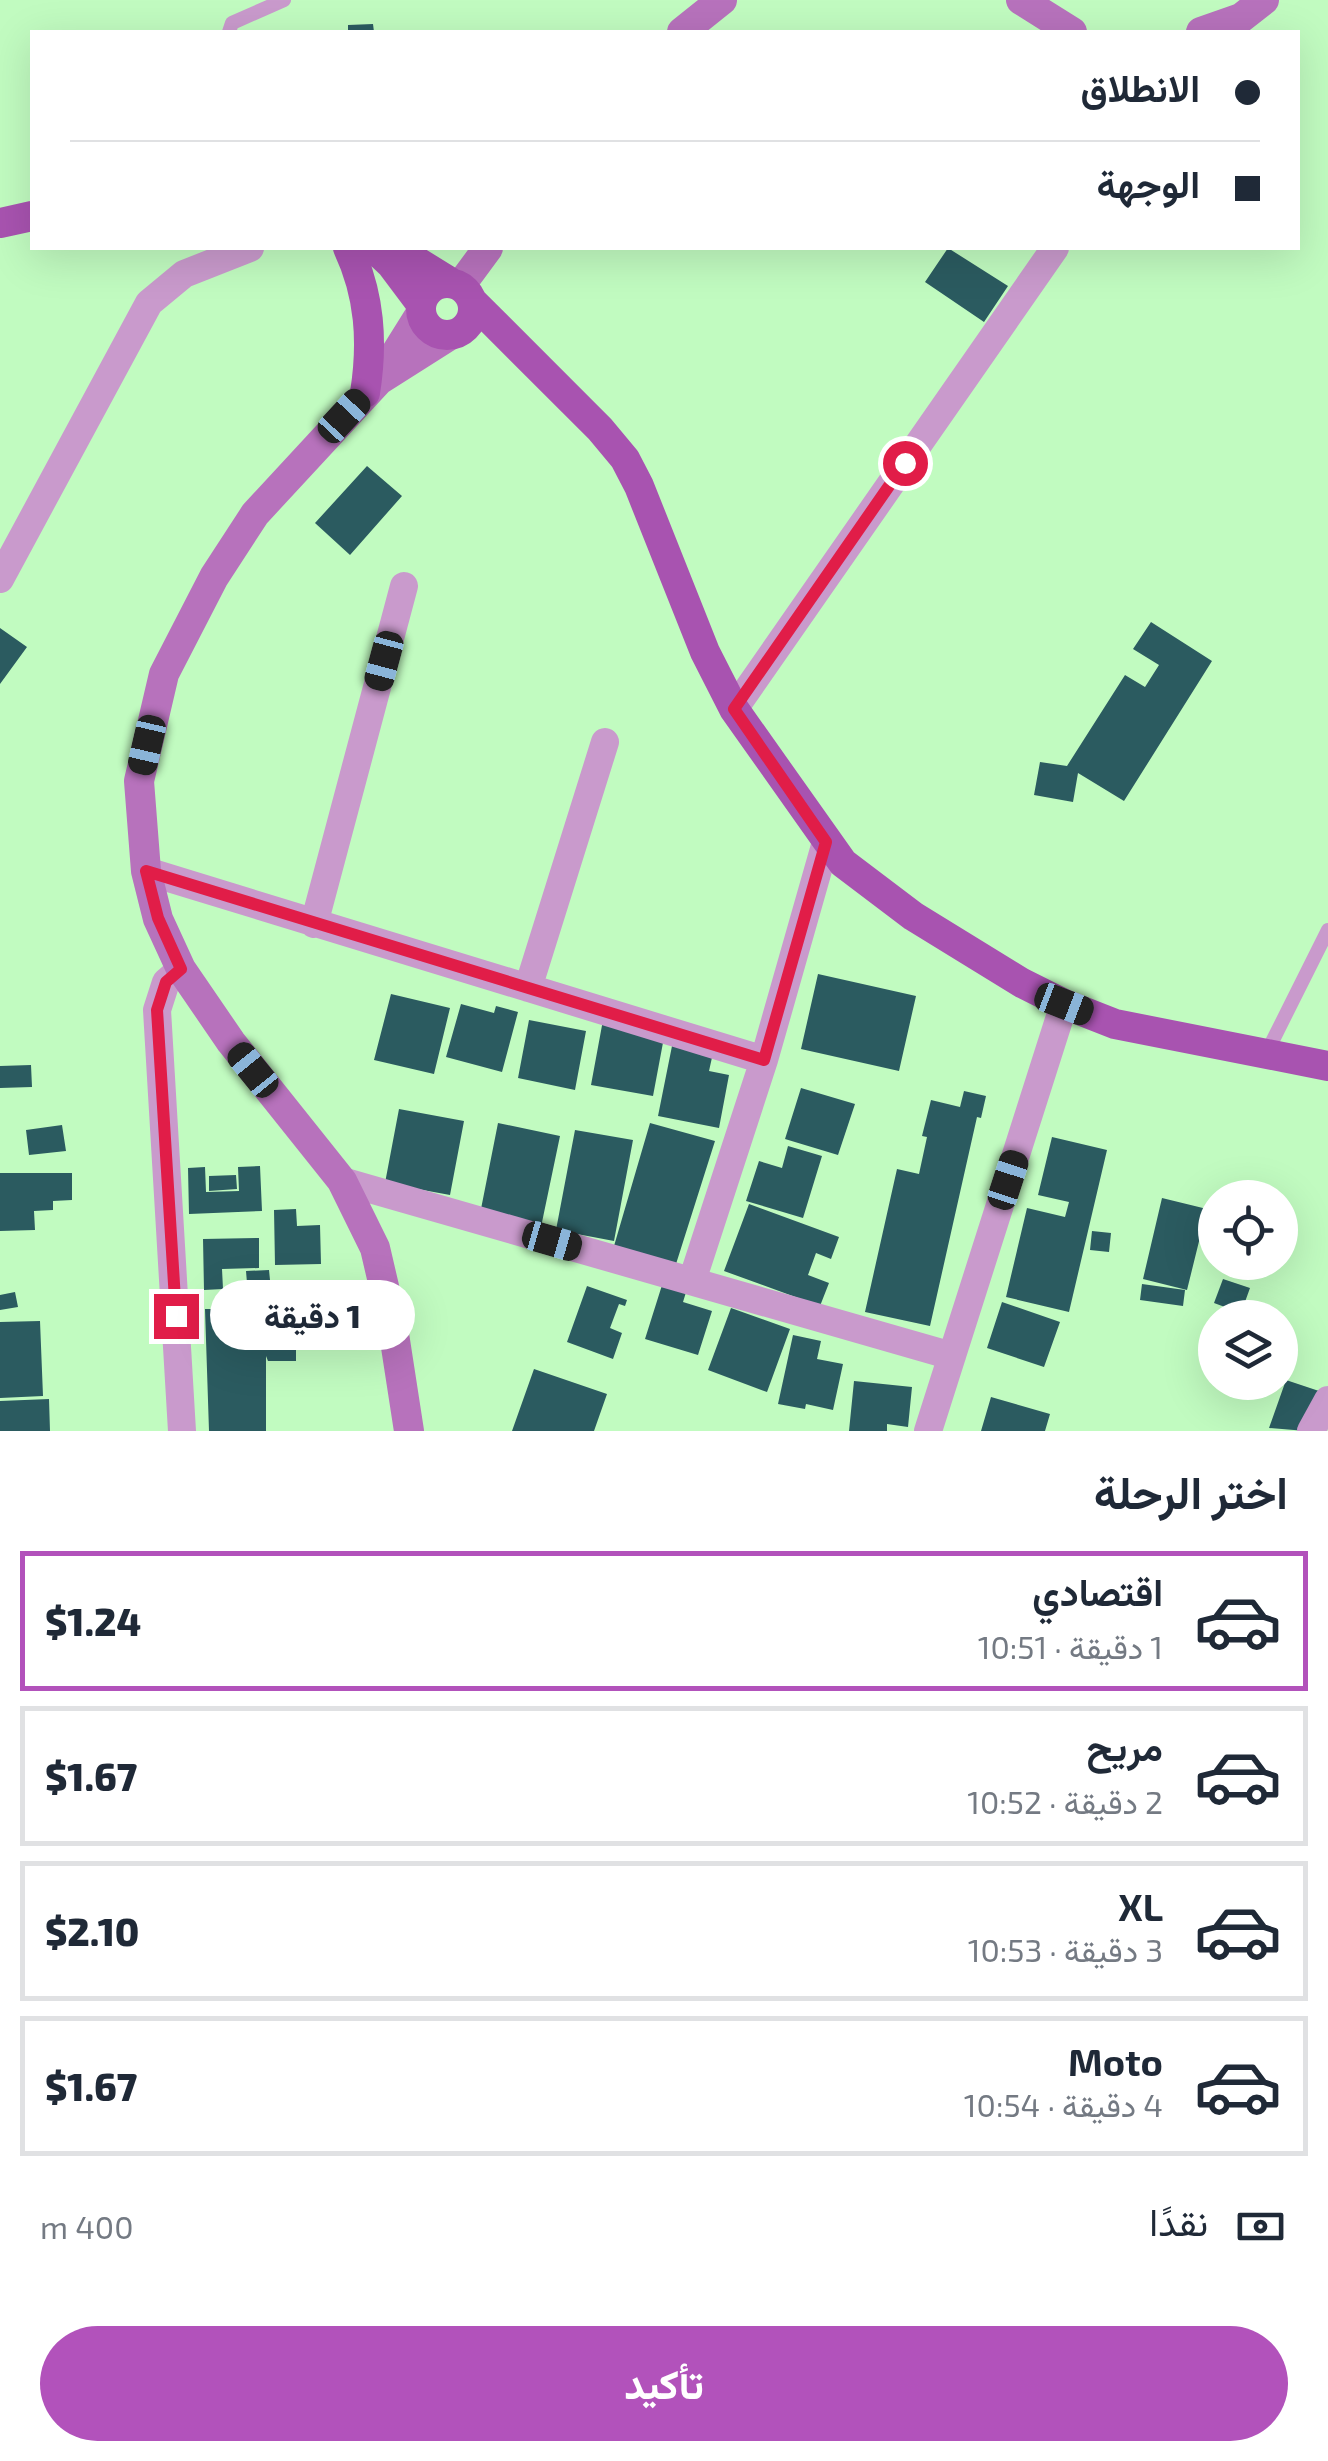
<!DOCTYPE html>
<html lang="ar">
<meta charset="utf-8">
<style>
:root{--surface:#fff;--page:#f2f2f3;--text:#1f2937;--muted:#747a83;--line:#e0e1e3;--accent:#b252bb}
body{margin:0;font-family:"Exo 2",Vazirmatn,sans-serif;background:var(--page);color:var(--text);direction:rtl;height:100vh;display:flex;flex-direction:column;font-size:38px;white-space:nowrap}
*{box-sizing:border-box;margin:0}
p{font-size:32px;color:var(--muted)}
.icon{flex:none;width:55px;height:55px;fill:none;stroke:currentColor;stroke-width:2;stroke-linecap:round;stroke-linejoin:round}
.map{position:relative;height:1431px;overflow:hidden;direction:ltr}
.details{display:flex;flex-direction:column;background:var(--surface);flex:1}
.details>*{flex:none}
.hud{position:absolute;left:30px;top:30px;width:1270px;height:220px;border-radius:0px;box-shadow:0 10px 40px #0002;direction:rtl;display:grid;align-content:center;height:220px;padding:0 40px;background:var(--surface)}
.controls{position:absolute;left:1198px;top:1180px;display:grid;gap:20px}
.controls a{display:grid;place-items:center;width:100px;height:100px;border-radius:50%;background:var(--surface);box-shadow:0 10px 40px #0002;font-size:50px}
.end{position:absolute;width:45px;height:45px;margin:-22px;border:12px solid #e11d48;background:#fff;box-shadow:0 0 0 5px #fff}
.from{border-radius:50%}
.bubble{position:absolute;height:70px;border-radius:35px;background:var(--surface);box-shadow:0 10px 40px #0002;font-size:32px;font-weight:800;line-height:70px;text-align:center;direction:rtl}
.car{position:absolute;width:30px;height:60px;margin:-30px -15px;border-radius:12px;box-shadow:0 0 8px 2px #0007;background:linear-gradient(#222 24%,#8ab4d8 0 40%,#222 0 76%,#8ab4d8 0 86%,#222 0)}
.hud b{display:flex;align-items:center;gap:35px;height:95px;font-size:38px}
.hud b+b{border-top:2px solid var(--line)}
.hud i{width:25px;height:25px;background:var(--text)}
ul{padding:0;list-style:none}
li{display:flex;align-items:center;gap:30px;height:140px;margin:0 20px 15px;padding:0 20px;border:5px solid var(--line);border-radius:0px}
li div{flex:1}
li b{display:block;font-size:38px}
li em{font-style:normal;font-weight:800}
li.active{border-color:var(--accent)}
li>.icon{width:90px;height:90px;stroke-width:1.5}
h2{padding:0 40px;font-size:45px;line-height:120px}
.pay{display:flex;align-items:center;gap:25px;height:110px;padding:0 40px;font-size:38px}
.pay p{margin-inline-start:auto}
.primary-button{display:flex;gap:20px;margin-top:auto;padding:20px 40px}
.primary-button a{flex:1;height:115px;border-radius:60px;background:var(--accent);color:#fff;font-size:40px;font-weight:800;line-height:115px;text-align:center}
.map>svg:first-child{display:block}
</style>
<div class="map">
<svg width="1328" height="1431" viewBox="0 0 1328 1431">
<rect width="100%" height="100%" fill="#c1fbc0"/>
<path fill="#2b5b60" d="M373 24 374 32H348V25Z
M948 248 1008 286 984 322 925 282Z
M367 466 402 496 350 555 315 523Z
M1151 622 1212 661 1124 801 1078 773 1073 802 1034 795 1040 762 1067 766 1125 675 1145 687 1159 665 1133 649Z
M0 628 27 647 0 684Z
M818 974 916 996 899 1071 801 1049Z
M391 994 450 1008 434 1074 374 1060Z
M461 1004 494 1013 496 1006 518 1012 502 1072 446 1057Z
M529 1020 586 1031 575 1090 518 1078Z
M603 1020 665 1032 653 1096 591 1085Z
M674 1036 715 1044 709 1071 729 1075 719 1128 658 1116Z
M31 1065 32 1087 0 1088V1066Z
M801 1088 855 1104 838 1155 785 1139Z
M964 1091 986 1096 981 1118 977 1117 930 1326 865 1312 897 1169 919 1174 927 1137 922 1136 931 1100 960 1107Z
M399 1109 464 1121 450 1195 385 1183Z
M498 1123 560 1136 541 1227 480 1214Z
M650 1123 715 1141 676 1264 614 1246Z
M62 1125 66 1151 29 1155 26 1130Z
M575 1130 633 1140 614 1241 556 1230Z
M1052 1137 1107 1150 1069 1312 1006 1297 1027 1208 1065 1217 1069 1202 1038 1195Z
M788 1146 822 1156 803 1218 746 1201 759 1161 782 1168Z
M260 1166 262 1211 189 1214 188 1168 205 1167 206 1192 239 1191 238 1167Z
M0 1173H72V1200L53 1201V1210L34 1211 35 1230 0 1231Z
M236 1175 237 1189 209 1191V1176Z
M1162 1198 1207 1209 1187 1290 1143 1279Z
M749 1204 839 1237 831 1259 816 1253 808 1275 829 1283 820 1306 724 1271Z
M296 1209 297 1226 320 1225 321 1264 275 1265 274 1210Z
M1092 1231 1111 1233 1109 1252 1090 1250Z
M259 1238V1268L222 1269 223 1289 204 1290 203 1239Z
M269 1270 270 1280 316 1281 315 1308 293 1307V1294L248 1295 246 1271Z
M1223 1279 1250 1288 1241 1313 1214 1303Z
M663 1282 687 1289 683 1302 712 1311 698 1355 645 1339Z
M1142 1284 1185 1290 1183 1306 1140 1300Z
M587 1286 627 1300 625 1306 619 1304 610 1328 622 1333 613 1359 567 1342Z
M15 1292 18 1307 0 1310V1295Z
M1002 1302 1060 1322 1044 1367 987 1348Z
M731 1308 790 1329 767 1392 708 1370Z
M205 1309H270V1322H296V1361H268L266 1356V1431H209Z
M40 1321 43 1396 0 1398V1322Z
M793 1335 821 1341 817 1359 843 1364 833 1410 806 1404 805 1409 778 1404Z
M534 1369 607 1394 594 1431H512Z
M1286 1380 1319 1391 1306 1431 1269 1428Z
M854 1381 912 1387 908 1427 887 1424V1431H849Z
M991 1397 1050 1414 1045 1431H981Z
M49 1399 50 1431H0V1401Z"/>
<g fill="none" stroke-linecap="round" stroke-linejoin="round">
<path stroke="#c99acc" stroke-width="14" d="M229 32 232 23 284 0
M1266 1054 1328 930"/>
<path stroke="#c99acc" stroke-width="28" d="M0 579 149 303 184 274 250 248
M734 709 1055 248
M146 871 764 1060
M314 924 404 586
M181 969 166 982 157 1010 182 1431
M528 988 605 742
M342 1181 952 1356
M692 1281 764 1060 826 842
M928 1431 1064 1004
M1311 1431 1328 1400"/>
<path stroke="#b772bc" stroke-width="30" d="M1021 0 1072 32
M682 32 722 0
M1201 32 1241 18 1264 0
M460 286 488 248
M386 369 421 313
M409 1431 392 1321 375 1248 342 1181 231 1042 181 969 158 919 146 871 139 781 164 674 214 577 255 514 379 380 450 335"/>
<path stroke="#a853b0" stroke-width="30" d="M0 223 32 216
M348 248C370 295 373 342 365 393
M374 248 391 264 421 304
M395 248 450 282
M421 309a26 26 0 1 1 52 0a26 26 0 1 1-52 0Z
M473 302 600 429 625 459 639 486 705 652 734 709 843 863 913 916 1022 983 1064 1004 1115 1024 1328 1066"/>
</g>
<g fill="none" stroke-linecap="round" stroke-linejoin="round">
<path stroke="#e11d48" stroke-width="12" d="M176 1316 157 1010 166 982 181 969 158 918 146 871 764 1060 826 842 734 709 905 463"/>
</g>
</svg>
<div class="controls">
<a><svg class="icon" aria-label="locate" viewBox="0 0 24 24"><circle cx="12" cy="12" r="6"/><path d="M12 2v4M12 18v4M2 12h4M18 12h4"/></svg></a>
<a><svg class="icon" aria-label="layers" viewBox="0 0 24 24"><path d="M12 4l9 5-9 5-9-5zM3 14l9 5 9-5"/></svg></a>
</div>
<i class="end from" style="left:905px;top:463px"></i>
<i class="end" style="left:176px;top:1316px"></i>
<div class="bubble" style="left:210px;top:1280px;width:205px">1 دقيقة</div>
<i class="car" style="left:344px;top:416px;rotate:43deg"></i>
<i class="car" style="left:384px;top:661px;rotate:195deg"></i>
<i class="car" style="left:147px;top:745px;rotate:193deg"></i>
<i class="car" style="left:1064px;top:1004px;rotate:111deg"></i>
<i class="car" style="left:253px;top:1070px;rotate:321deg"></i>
<i class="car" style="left:1008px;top:1180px;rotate:18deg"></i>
<i class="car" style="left:552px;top:1241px;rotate:106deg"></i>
<div class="hud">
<b><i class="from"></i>الانطلاق</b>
<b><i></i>الوجهة</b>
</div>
</div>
<section class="details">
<h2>اختر الرحلة</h2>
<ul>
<li class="active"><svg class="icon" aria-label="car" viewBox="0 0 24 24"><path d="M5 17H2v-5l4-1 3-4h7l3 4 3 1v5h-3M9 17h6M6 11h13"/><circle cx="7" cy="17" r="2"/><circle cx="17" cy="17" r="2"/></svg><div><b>اقتصادي</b><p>1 دقيقة · 10:51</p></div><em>$1.24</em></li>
<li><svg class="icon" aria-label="car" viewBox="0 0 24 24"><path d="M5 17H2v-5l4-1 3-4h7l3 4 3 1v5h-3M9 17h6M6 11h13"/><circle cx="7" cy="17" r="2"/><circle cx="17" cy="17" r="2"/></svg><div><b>مريح</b><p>2 دقيقة · 10:52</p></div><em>$1.67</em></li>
<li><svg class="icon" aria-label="car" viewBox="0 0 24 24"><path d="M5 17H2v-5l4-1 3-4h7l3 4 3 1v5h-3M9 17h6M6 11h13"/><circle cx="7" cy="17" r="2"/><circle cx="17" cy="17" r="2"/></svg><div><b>XL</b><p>3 دقيقة · 10:53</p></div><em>$2.10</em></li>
<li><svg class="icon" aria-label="car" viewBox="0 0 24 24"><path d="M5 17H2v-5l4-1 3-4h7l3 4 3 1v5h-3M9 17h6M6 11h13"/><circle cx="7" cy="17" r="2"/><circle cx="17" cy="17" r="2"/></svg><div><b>Moto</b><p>4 دقيقة · 10:54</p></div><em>$1.67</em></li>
</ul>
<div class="pay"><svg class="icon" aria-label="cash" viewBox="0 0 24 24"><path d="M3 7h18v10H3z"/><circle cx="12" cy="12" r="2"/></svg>نقدًا<p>400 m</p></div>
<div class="primary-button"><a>تأكيد</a></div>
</section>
